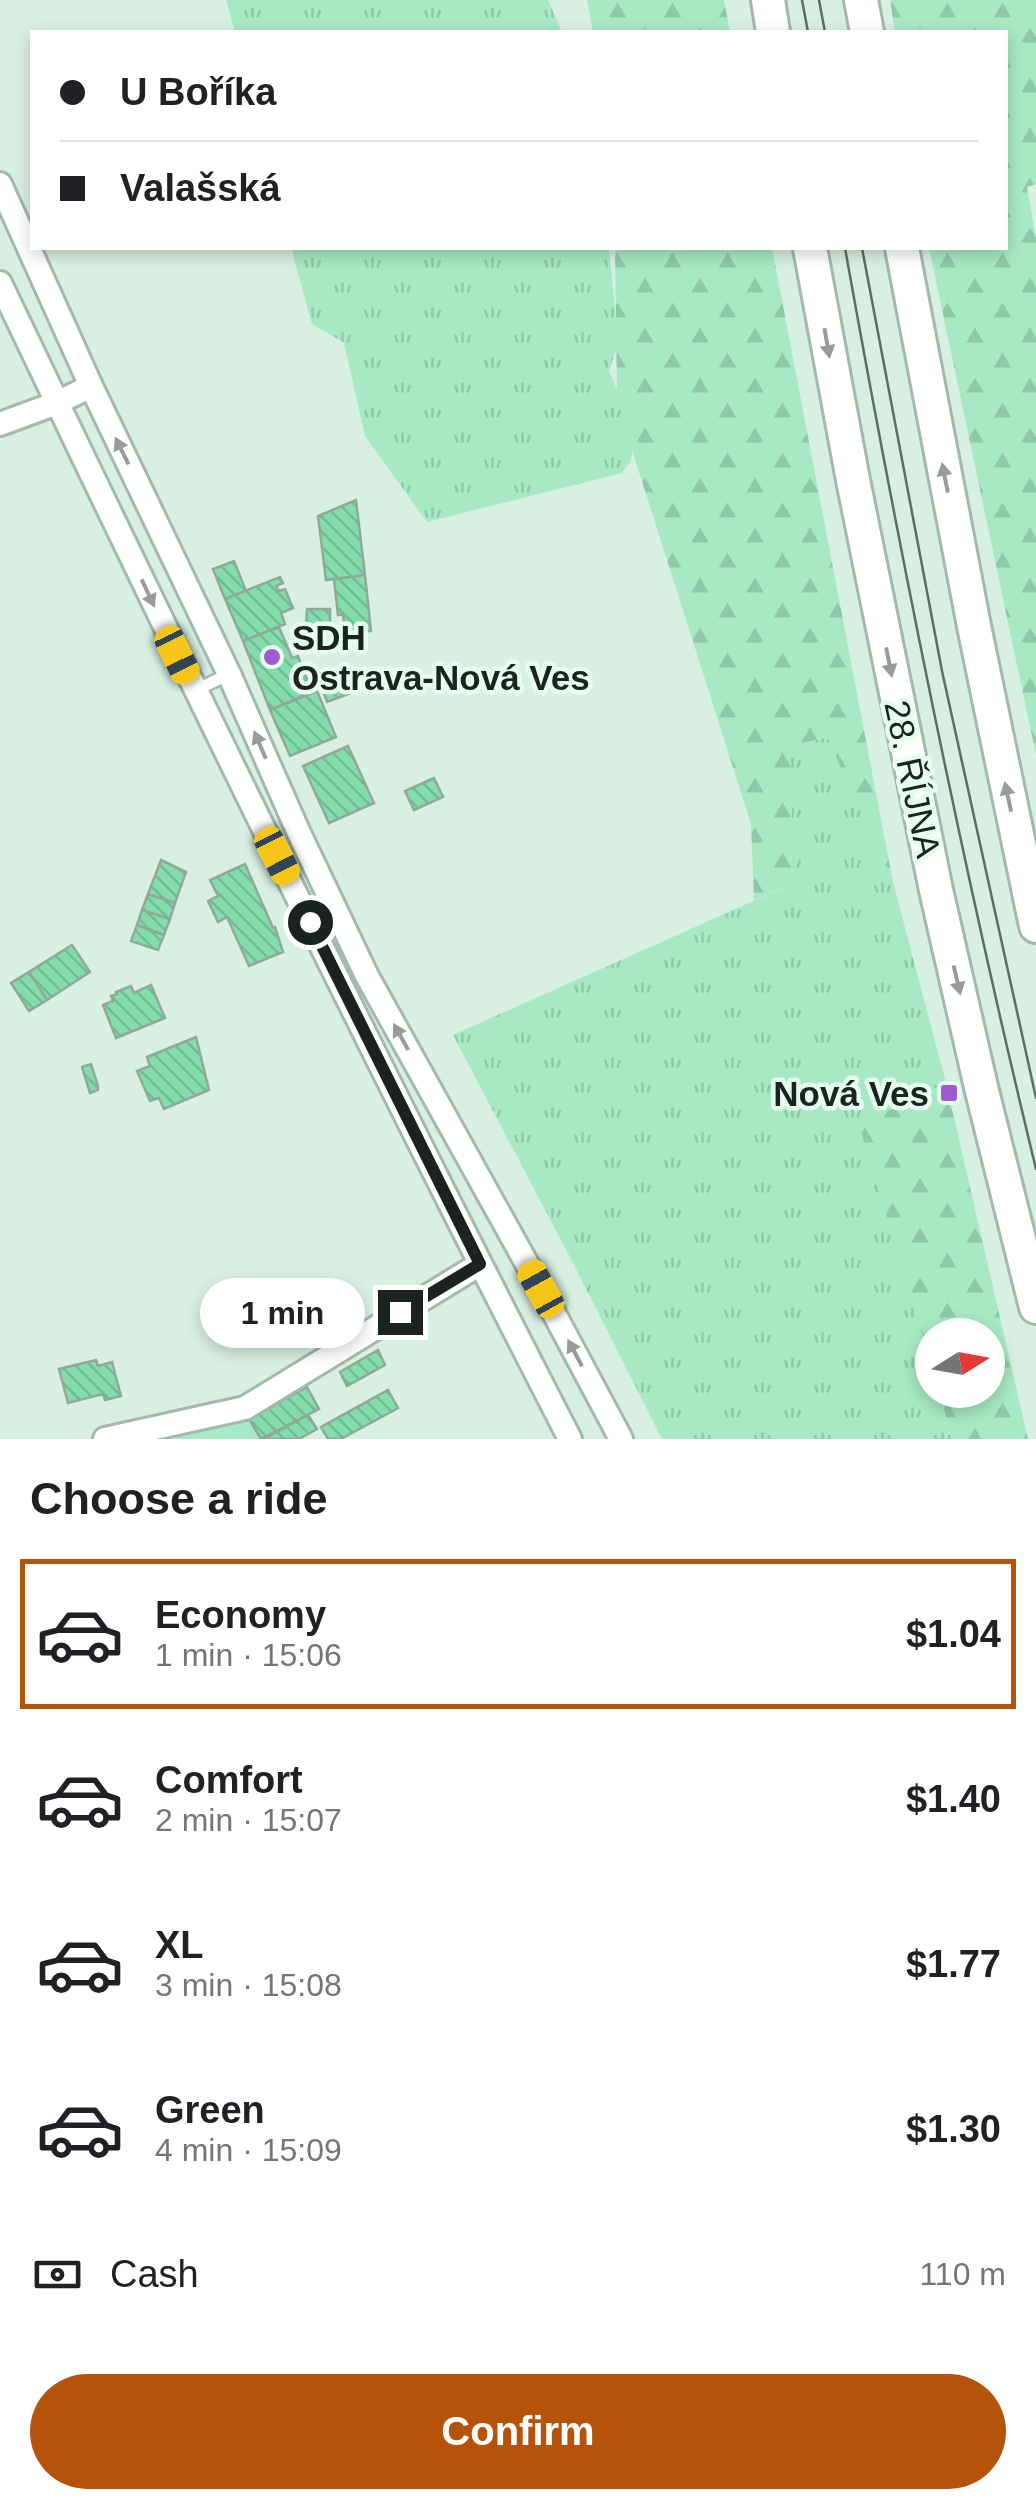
<!DOCTYPE html>
<meta charset="utf-8">
<style>
:root{--surface:#fff;--page:#f6f6f6;--text:#202124;--muted:#757577;--line:#e0e0e0;--accent:#b45309}
body{margin:0;font-family:Arial,sans-serif;background:var(--page);color:var(--text);height:100vh;display:flex;flex-direction:column;font-size:38px;white-space:nowrap}
*{box-sizing:border-box;margin:0}
p{font-size:32px;color:var(--muted)}
.icon{flex:none;width:55px;height:55px;fill:none;stroke:currentColor;stroke-width:2;stroke-linecap:round;stroke-linejoin:round}
.map{position:relative;height:1439px;overflow:hidden}
.sheet{display:flex;flex-direction:column;background:var(--surface);flex:1}
.sheet>*{flex:none}
.hud{position:absolute;left:30px;top:30px;width:978px;height:220px;border-radius:0px;box-shadow:0 5px 15px #0003;display:grid;align-content:center;height:220px;padding:0 30px;background:var(--surface)}
.needle{width:65px;rotate:79deg}
.controls{position:absolute;left:915px;top:1318px;display:grid;gap:20px}
.controls a{display:grid;place-items:center;width:90px;height:90px;border-radius:50%;background:var(--surface);box-shadow:0 5px 15px #0003;font-size:50px}
.end{position:absolute;width:45px;height:45px;margin:-22px;border:12px solid #1a231d;background:#fff;box-shadow:0 0 0 5px #fff}
.from{border-radius:50%}
.bubble{position:absolute;height:70px;border-radius:35px;background:var(--surface);box-shadow:0 5px 15px #0003;font-size:32px;font-weight:600;line-height:70px;text-align:center}
.car{position:absolute;width:30px;height:60px;margin:-30px -15px;border-radius:12px;box-shadow:0 0 8px 2px #0007;background:linear-gradient(#f5c518 24%,#345 0 40%,#f5c518 0 76%,#345 0 86%,#f5c518 0)}
.hud b{display:flex;align-items:center;gap:35px;height:95px;font-size:38px}
.hud b+b{border-top:2px solid var(--line)}
.hud i{width:25px;height:25px;background:var(--text)}
ul{padding:0;list-style:none}
li{display:flex;align-items:center;gap:30px;height:150px;margin:0 20px 15px;padding:0 10px;border:5px solid transparent;border-radius:0px}
li div{flex:1}
li b{display:block;font-size:38px}
li em{font-style:normal;font-weight:600}
li.current{border-color:var(--accent)}
li>.icon{width:90px;height:90px;stroke-width:1.5}
h2{padding:0 30px;font-size:45px;line-height:120px}
.pay{display:flex;align-items:center;gap:25px;height:110px;padding:0 30px;font-size:38px}
.pay p{margin-inline-start:auto}
.action{display:flex;gap:20px;margin-top:auto;padding:20px 30px}
.action a{flex:1;height:115px;border-radius:60px;background:var(--accent);color:#fff;font-size:40px;font-weight:600;line-height:115px;text-align:center}
.map>svg:first-child{display:block}
</style>
<div class="map">
<svg width="1036" height="1439" viewBox="0 0 1036 1439">
<defs>
<pattern id="grass-tufts" width="24" height="20" patternUnits="userSpaceOnUse" patternTransform="scale(2.5)"><rect width="24" height="20" fill="#a7e9c4"/><path d="M3 7l-1-3M5 7V3M7 7l1-3M15 17l-1-3M17 17v-4M19 17l1-3" fill="none" stroke="#8fc8a8"/></pattern>
<pattern id="forest-firs" width="22" height="20" patternUnits="userSpaceOnUse" patternTransform="scale(2.5)"><rect width="22" height="20" fill="#a7e9c4"/><path d="M5 1l3.5 6h-7zM16 11l3.5 6h-7z" fill="#8fc8a8"/></pattern>
<pattern id="building-back-hatch" width="6" height="6" patternUnits="userSpaceOnUse" patternTransform="scale(2.5)"><rect width="6" height="6" fill="#82dcac"/><path d="M-1 5l2 2M0 0l6 6M5-1l2 2" fill="none" stroke="#70bc94"/></pattern>
</defs>
<rect width="100%" height="100%" fill="#d8f0e2"/>
<path fill="url(#grass-tufts)" d="M226 0H548L562 32H235Z
M291 248H609L617 330V347L609 371 635 434 631 460 622 473 427 522 365 436 344 343 312 324Z
M828 737 893 882 946 1083 860 1125 922 1326 932 1365V1390H939L952 1439H662L572 1261 453 1035 794 883 789 746Z"/>
<path fill="url(#forest-firs)" d="M587 0H724L730 32H593Z
M890 0H1036V184L1027 187 1036 238V755L929 248H1005V32H895Z
M615 248H772L893 882 827 737 790 746 794 883 754 900 751 824 632 450 635 434 617 395Z
M946 1083 1028 1439H952L939 1390H988V1335H932V1365L859 1125Z"/>
<path fill="#a7e9c4" d="M249 1415 260 1439H157Z"/>
<path fill="url(#building-back-hatch)" stroke="#91a89a" stroke-width="2.5" d="M356 500 365 575 326 580 318 516Z
M234 561 246 591 225 599 213 569Z
M365 575 371 631 345 634 343 614 338 615 334 579Z
M280 577 283 583 276 586 279 591 285 589 293 608 281 613 285 624 243 641 225 599Z
M307 609H330V627H306Z
M279 627 292 658 298 656 312 692 270 710 243 641Z
M356 675 362 689 327 702 322 688Z
M317 691 336 737 290 756 270 710Z
M348 746 374 803 329 823 303 766Z
M434 778 443 797 414 810 405 791Z
M161 860 186 872 175 903 148 894Z
M245 864 273 928 275 927 283 952 249 966 227 917 218 922 208 901 218 896 210 880Z
M148 894 175 903 170 919 142 910Z
M142 910 170 919 164 935 137 925Z
M137 925 164 935 158 950 131 941Z
M72 945 90 972 47 1000 29 972Z
M29 972 47 1000 29 1011 11 983Z
M151 985 165 1018 116 1038 103 1005 113 1001 111 996 117 994 116 992 131 986 134 993Z
M196 1037 209 1090 164 1109 159 1098 150 1101 137 1071 150 1066 147 1057Z
M91 1064 98 1086V1090L90 1093 82 1067Z
M295 1284 307 1305 269 1326 259 1306H256L258 1304 256 1301 271 1293 273 1298Z
M378 1350 385 1365 347 1386 340 1372Z
M96 1360 98 1366 112 1362 121 1396 105 1400 103 1394 68 1403 59 1369Z
M307 1387 319 1409 261 1439 249 1419Z
M388 1390 398 1408 341 1439H328L321 1427Z
M308 1415 317 1429 299 1439H264Z"/>
<g fill="none" stroke-linecap="round" stroke-linejoin="round">
<defs>
<path id="lane" d="M194 691 229 674"/>
<path id="street" d="M0 184 91 386 229 674 298 831 367 976 541 1289 621 1439
M0 283C185 671 373 1057 570 1439
M0 424 57 403 91 386
M105 1439 245 1408 480 1264"/>
<path id="secondary" d="M768 0 773 32
M861 0 867 32
M810 248 853 480 936 890 981 1087 1036 1307
M902 248 974 626 1036 926"/>
</defs>
<use href="#lane" stroke="#a2b9ab" stroke-width="16"/>
<use href="#street" stroke="#a2b9ab" stroke-width="28"/>
<use href="#secondary" stroke="#a2b9ab" stroke-width="38"/>
<use href="#lane" stroke="#fff" stroke-width="11"/>
<use href="#street" stroke="#fff" stroke-width="22"/>
<use href="#secondary" stroke="#fff" stroke-width="32"/>
<path stroke="#5f6e65" stroke-width="2.5" d="M802 0 808 32
M819 0 825 32
M845 248C900 556 962 864 1036 1169
M862 248 942 671 1036 1098"/>
</g>
<defs><path id="oneway-solid" d="M-6-.8H1V-3.2L6.5 0L1 3.2V.8H-6Z" transform="scale(2.5)"/></defs>
<g fill="#989c99">
<use href="#oneway-solid" transform="translate(827 343) rotate(80)"/>
<use href="#oneway-solid" transform="translate(122 451) rotate(-116)"/>
<use href="#oneway-solid" transform="translate(945 478) rotate(-101)"/>
<use href="#oneway-solid" transform="translate(148 593) rotate(65)"/>
<use href="#oneway-solid" transform="translate(889 662) rotate(79)"/>
<use href="#oneway-solid" transform="translate(260 745) rotate(-113)"/>
<use href="#oneway-solid" transform="translate(1008 797) rotate(-102)"/>
<use href="#oneway-solid" transform="translate(957 980) rotate(77)"/>
<use href="#oneway-solid" transform="translate(401 1037) rotate(-119)"/>
<use href="#oneway-solid" transform="translate(575 1353) rotate(-118)"/>
</g>
<g fill="none" stroke-linecap="round" stroke-linejoin="round">
<path stroke="#1a231d" stroke-width="12" d="M310 922 480 1264 400 1312"/>
</g>
<g fill="#9f5acf" stroke="#e5feef" stroke-width="4">
<circle cx="272" cy="657" r="10"/>
<rect x="939" y="1083" width="20" height="20" rx="5"/>
</g>
<g text-anchor="middle" dominant-baseline="central" stroke-width="9" stroke-linejoin="round" paint-order="stroke">
<g font-size="35" font-weight="bold" fill="#1a231d" stroke="#e5feef" text-anchor="start">
<text x="292" y="637">SDH<tspan x="292" dy="40">Ostrava-Nová Ves</tspan></text>
<text x="929" y="1093" text-anchor="end">Nová Ves</text>
</g>
<g font-size="35" fill="#1a231d" stroke="#e5feef">
<text transform="translate(913 779) rotate(78)">28. ŘÍJNA</text>
</g>
</g>
</svg>
<div class="controls">
<a><svg class="needle" viewBox="-14 -14 28 28"><path d="M0-13l5 13h-10z" fill="#e53935"/><path d="M0 13l5-13h-10z" fill="#757577"/></svg></a>
</div>
<i class="end from" style="left:310px;top:922px"></i>
<i class="end" style="left:400px;top:1312px"></i>
<div class="bubble" style="left:200px;top:1278px;width:165px">1 min</div>
<i class="car" style="left:177px;top:655px;rotate:154deg"></i>
<i class="car" style="left:277px;top:856px;rotate:153deg"></i>
<i class="car" style="left:541px;top:1289px;rotate:331deg"></i>
<div class="hud">
<b><i class="from"></i>U Boříka</b>
<b><i></i>Valašská</b>
</div>
</div>
<section class="sheet">
<h2>Choose a ride</h2>
<ul>
<li class="current"><svg class="icon" aria-label="car" viewBox="0 0 24 24"><path d="M5 17H2v-5l4-1 3-4h7l3 4 3 1v5h-3M9 17h6M6 11h13"/><circle cx="7" cy="17" r="2"/><circle cx="17" cy="17" r="2"/></svg><div><b>Economy</b><p>1 min · 15:06</p></div><em>$1.04</em></li>
<li><svg class="icon" aria-label="car" viewBox="0 0 24 24"><path d="M5 17H2v-5l4-1 3-4h7l3 4 3 1v5h-3M9 17h6M6 11h13"/><circle cx="7" cy="17" r="2"/><circle cx="17" cy="17" r="2"/></svg><div><b>Comfort</b><p>2 min · 15:07</p></div><em>$1.40</em></li>
<li><svg class="icon" aria-label="car" viewBox="0 0 24 24"><path d="M5 17H2v-5l4-1 3-4h7l3 4 3 1v5h-3M9 17h6M6 11h13"/><circle cx="7" cy="17" r="2"/><circle cx="17" cy="17" r="2"/></svg><div><b>XL</b><p>3 min · 15:08</p></div><em>$1.77</em></li>
<li><svg class="icon" aria-label="car" viewBox="0 0 24 24"><path d="M5 17H2v-5l4-1 3-4h7l3 4 3 1v5h-3M9 17h6M6 11h13"/><circle cx="7" cy="17" r="2"/><circle cx="17" cy="17" r="2"/></svg><div><b>Green</b><p>4 min · 15:09</p></div><em>$1.30</em></li>
</ul>
<div class="pay"><svg class="icon" aria-label="cash" viewBox="0 0 24 24"><path d="M3 7h18v10H3z"/><circle cx="12" cy="12" r="2"/></svg>Cash<p>110 m</p></div>
<div class="action"><a>Confirm</a></div>
</section>
